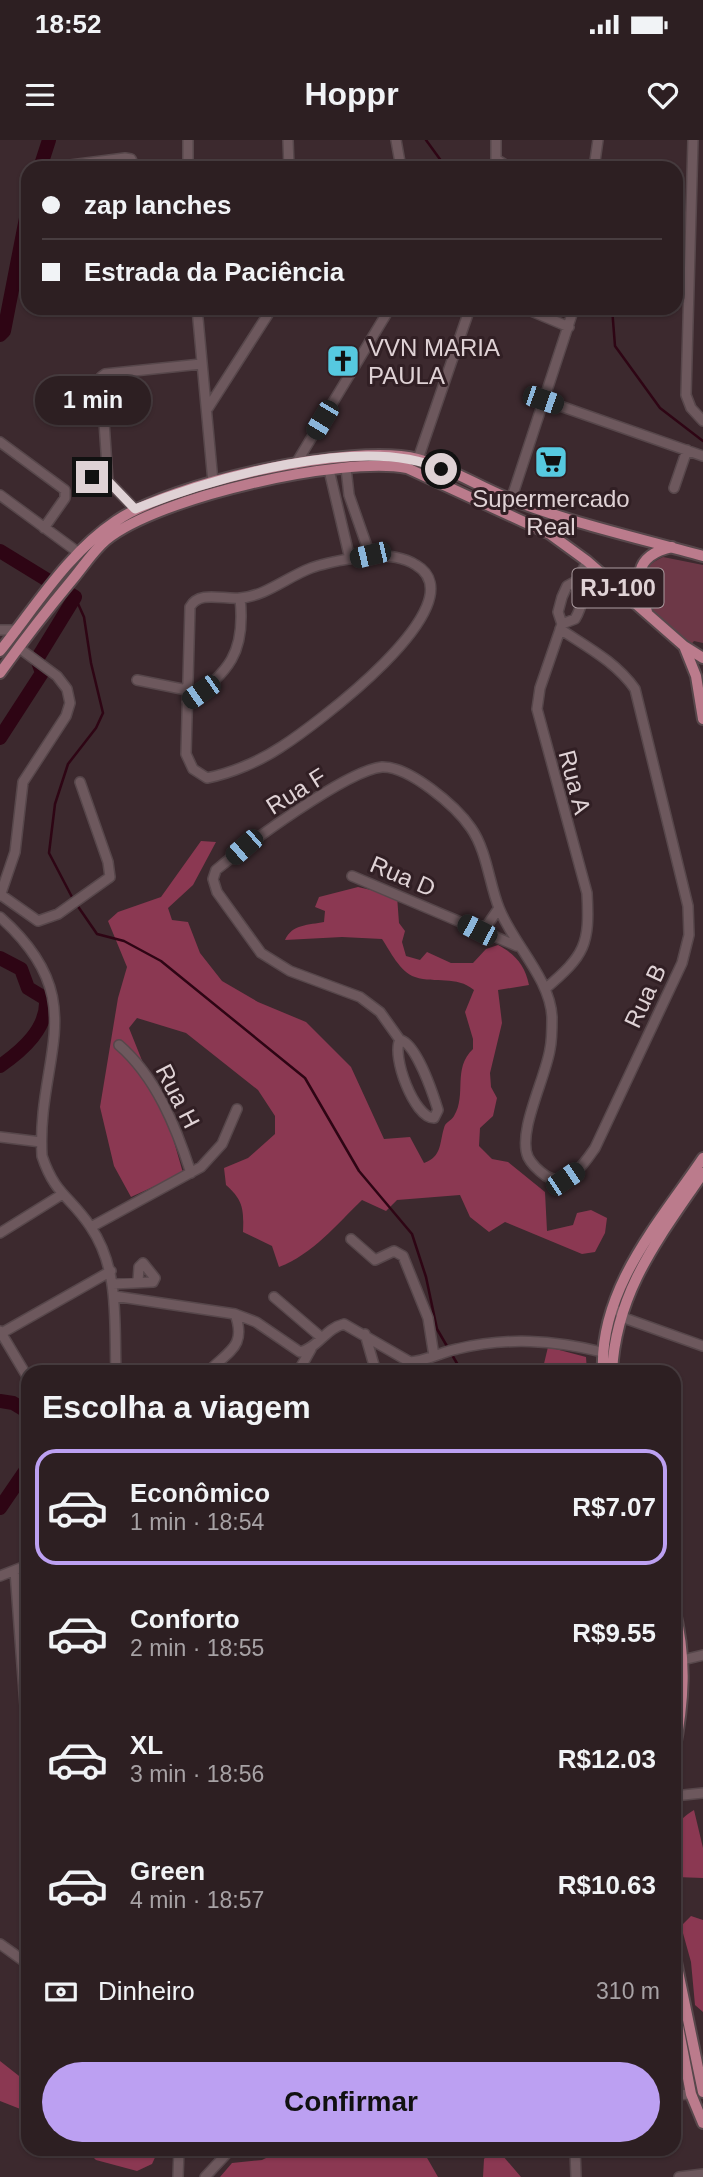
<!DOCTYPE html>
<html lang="pt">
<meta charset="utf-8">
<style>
:root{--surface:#2d1f22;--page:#35272a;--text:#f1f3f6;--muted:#a7a2a5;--line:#483d40;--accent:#bca0f2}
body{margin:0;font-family:Helvetica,sans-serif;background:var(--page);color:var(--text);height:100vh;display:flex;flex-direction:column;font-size:26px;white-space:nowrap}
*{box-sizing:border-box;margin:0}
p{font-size:23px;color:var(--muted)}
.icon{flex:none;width:38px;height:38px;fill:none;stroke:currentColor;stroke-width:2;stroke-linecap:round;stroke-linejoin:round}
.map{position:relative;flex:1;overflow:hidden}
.details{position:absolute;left:21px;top:1225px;width:660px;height:791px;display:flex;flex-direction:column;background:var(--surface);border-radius:21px;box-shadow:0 2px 5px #0004,0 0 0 2px var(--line)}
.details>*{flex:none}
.top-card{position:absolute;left:21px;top:21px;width:662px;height:154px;border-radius:21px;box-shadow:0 2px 5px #0004,0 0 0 2px var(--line);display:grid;align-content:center;height:154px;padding:0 21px;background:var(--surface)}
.end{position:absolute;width:32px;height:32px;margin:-16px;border:9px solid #dfd2d5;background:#111;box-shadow:0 0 0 4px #111}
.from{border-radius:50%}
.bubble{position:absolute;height:49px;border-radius:24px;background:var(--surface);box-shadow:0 2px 5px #0004,0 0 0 2px var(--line);font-size:23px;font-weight:700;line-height:49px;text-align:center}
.car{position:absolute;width:21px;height:42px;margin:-21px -10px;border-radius:9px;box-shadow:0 0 5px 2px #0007;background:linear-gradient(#222 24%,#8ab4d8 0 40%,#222 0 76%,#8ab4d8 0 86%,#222 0)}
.top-card b{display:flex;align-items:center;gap:24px;height:66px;font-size:26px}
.top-card b+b{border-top:2px solid var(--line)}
.top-card i{width:18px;height:18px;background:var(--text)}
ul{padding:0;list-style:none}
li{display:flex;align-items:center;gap:21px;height:116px;margin:0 14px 10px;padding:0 7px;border:4px solid transparent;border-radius:21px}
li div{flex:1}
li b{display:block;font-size:26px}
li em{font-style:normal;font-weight:700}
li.current{border-color:var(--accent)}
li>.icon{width:63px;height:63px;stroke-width:1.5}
h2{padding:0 21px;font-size:32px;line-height:84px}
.pay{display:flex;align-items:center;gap:18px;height:77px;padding:0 21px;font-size:26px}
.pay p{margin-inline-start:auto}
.button{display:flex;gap:14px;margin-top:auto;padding:14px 21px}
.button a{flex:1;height:80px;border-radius:42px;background:var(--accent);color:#111;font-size:28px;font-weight:700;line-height:80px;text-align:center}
.status{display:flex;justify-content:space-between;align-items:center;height:49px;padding:0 35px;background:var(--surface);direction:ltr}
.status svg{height:19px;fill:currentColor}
header{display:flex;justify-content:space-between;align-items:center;height:91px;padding:0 21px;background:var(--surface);font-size:32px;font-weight:700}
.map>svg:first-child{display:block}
</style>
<div class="status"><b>18:52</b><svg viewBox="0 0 49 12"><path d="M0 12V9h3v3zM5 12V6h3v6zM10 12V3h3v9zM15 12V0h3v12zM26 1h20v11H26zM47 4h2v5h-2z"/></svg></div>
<header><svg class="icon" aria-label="menu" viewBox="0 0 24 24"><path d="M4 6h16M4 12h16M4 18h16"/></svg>Hoppr<svg class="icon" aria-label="heart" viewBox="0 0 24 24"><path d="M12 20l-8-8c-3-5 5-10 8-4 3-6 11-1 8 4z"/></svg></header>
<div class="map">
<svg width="703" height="2037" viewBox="0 0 703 2037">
<rect width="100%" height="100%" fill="#3c292e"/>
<path fill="#6d3847" d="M663 417 703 425V503L694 501 689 507C666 485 612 440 663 417Z"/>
<path fill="#8b3852" d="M201 701 216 702 193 745 168 768 172 780 188 782 200 813 222 841 258 862 306 882 351 927 384 999 410 997 424 1023C442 1016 439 1005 444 988 445 982 451 981 454 976 467 954 452 929 473 909V899L465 872 474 850C456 835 436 844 415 837 400 832 390 811 382 799L342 797 285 800C292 784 309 785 324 782L325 771 315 767 319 757 358 747 397 756 399 783 405 791 402 802 406 816 420 820 427 812 451 823H473L486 809 498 805C515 814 525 825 529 845L498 850 502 883 490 933 491 947 497 958 493 976 480 988 479 1006 492 1019 508 1022 545 1052 547 1091 573 1085 577 1073 591 1070 607 1078 605 1093 595 1112 582 1114 505 1082 489 1092 470 1077 460 1055 397 1060 386 1071 362 1060C336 1085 313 1114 279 1127L272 1106 243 1092C244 1069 243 1060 226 1045L224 1028 248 1018 275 994V976L258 950 186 893 137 878 129 888 173 998 183 1033 131 1057 114 1026 100 967 118 858 127 827 108 781 118 772 161 757Z
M548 1207 586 1217 587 1232H542Z
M694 1670 703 1708V1738L676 1737 674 1732C674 1703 666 1687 694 1670Z
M691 1776 703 1780V1872L695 1865 691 1822 681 1786Z
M0 1892V1921L28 1943V1972L0 1961Z
M85 2009H159L152 2024 137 2031 96 2020Z
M276 2009H422L438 2037H220L232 2023 262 2020 278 2012Z
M492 2009H497L521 2037H483L484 2019Z"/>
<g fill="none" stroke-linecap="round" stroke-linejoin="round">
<path stroke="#2e0514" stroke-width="2.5" d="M426 0 442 22 476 28
M612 168 615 206 660 268 703 301
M73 759 49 713 55 664 68 624 96 588 103 573 91 523 84 477 75 457
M77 765 97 794 124 801 161 821 305 938 359 1031 412 1094 426 1137 437 1189 462 1232"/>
<path stroke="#2e0514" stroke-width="14" d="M40 28 49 0
M0 195 4 191 28 68
M0 411 75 457 37 519 42 533 0 598
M0 818 21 829 28 848 46 859C48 888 23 910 0 926
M0 1261 13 1263 28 1272
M0 1368 28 1327"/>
<defs>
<path id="minor" d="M188 0V28
M288 0 289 28
M396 0 401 28
M496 0V19L510 28
M693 0 686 255 691 268 703 281
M63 26 125 18 131 19 135 28
M594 28 598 0
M197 168 213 342
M524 168 569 187
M543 260 703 316
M208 268 272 168
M0 302 65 350V358L44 388
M418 319 470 168
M295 325 390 168
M346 328 349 355 370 415
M329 330 350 419
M92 337 108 341
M674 348 687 310
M0 355 79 413
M511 360 574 168
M135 369 108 341 101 237 105 234 201 224
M370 415C386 416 402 416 416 425 481 463 311 588 281 607 260 621 232 633 207 638L193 629 186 614 190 467C199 450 224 460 240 458 266 456 287 437 311 428 329 421 351 419 370 415Z
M562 484 575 479C582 467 586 451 578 440L587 421
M0 490H17
M137 540 187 550
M187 562C229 532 246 513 240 458
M352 736 517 806
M1 755 38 781 58 774 110 737 108 722 80 642
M0 756 15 712 23 642 66 576 70 563 67 549 57 536 19 508
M0 777C95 861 36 917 42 1016 55 1055 70 1056 90 1086 120 1129 114 1182 116 1232
M476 790 488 784 499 768
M545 849C585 815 590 805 587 753L537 569 540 548 562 484 558 472 562 457 567 446 578 440
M400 900C416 903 433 954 438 970L434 978C414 978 391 915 400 900L380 872 360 857 290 831 261 813 217 752 213 739 216 730C245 706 347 630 382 627 409 626 456 666 471 688 487 711 489 743 499 768 513 804 550 838 552 877 552 887 552 900 550 909 546 937 517 992 528 1017 532 1025 539 1031 546 1036 568 1049 584 1024 595 1008L682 823 689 795 688 766 635 549C616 522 587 507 560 489
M119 905C156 937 176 987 191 1033
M0 997 41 1002
M91 1087 201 1027 222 1004 237 969
M0 1093 61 1055
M351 1099 375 1120 394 1111 403 1116 428 1178 434 1216
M113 1144 153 1142 155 1138 143 1123 139 1127 138 1142
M114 1156 235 1174 256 1182 300 1212C318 1208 326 1188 344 1184L410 1222C427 1221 441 1212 457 1209 507 1197 553 1200 602 1212
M274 1157 322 1198
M618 1171 627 1179 703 1206
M0 1191 28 1238
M0 1194 111 1131
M365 1194 376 1232
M208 1232C228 1211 247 1207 235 1174
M298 1232 311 1209
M15 1431 28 1606
M0 1436 28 1425
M674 1522 703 1515
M674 1656 703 1653
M0 1804 28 1824
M674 1955 691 1954
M575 2009 576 2037
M178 2037 179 2009
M205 2037 231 2009
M679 2037 703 2034"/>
<path id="major" d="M647 472C637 441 631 416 672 407
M684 506 696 536 703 579
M0 511C36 466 68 413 116 381 171 343 353 302 418 319 449 327 479 347 510 359 571 383 639 398 703 416
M0 533C23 501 47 470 72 440 83 427 93 411 106 400 158 357 342 316 407 328L550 394 587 421 684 506 703 518
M603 1232C599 1149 659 1083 703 1018
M612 1232C616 1151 659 1098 703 1033
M674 1468C687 1518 684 1563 674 1612
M674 1812 703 1952
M674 1865 691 1954 703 1983"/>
</defs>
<use href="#minor" stroke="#57474b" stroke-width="12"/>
<use href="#major" stroke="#57474b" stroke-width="14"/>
<use href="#minor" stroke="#6d585d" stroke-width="9"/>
<use href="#major" stroke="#bb7b8c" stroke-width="10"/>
</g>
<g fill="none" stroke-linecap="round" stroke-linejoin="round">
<path stroke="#dfd2d5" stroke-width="9" d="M92 337 108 341 135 369C212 338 364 294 441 329"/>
</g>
<defs>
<symbol id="church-square" viewBox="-11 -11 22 22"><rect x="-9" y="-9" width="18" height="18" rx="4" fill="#56c9e0" stroke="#311f24"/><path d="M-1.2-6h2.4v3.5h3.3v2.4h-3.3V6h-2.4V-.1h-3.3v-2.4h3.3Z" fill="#111"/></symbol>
<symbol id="supermarket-square" viewBox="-11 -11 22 22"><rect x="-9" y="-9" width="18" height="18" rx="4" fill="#56c9e0" stroke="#311f24"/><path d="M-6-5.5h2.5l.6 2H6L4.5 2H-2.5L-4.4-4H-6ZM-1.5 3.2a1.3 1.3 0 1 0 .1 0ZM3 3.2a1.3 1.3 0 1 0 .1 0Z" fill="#111"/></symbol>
</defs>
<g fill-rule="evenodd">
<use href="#church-square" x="324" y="202" width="38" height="38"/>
<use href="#supermarket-square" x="532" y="303" width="38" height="38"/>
</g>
<g text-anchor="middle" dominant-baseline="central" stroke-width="6" stroke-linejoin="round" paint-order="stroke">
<rect fill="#311f24" stroke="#ab9ca0" stroke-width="2" x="572.5" y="428.5" width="91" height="39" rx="5"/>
<g font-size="23" font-weight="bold" fill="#dfd2d5">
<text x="618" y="448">RJ-100</text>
</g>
<g font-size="24" fill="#dfd2d5" stroke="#311f24" text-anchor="start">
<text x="368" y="207">VVN MARIA<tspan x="368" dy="28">PAULA</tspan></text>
<text x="551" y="358" text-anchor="middle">Supermercado<tspan x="551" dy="28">Real</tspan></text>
</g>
<g font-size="24" fill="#dfd2d5" stroke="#311f24">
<text transform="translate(575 642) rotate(75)">Rua A</text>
<text transform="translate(296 651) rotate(-32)">Rua F</text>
<text transform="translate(403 736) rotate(23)">Rua D</text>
<text transform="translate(645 856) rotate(-65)">Rua B</text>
<text transform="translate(178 956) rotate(63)">Rua H</text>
</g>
</g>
</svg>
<i class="end from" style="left:441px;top:329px"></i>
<i class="end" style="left:92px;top:337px"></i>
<div class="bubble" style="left:35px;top:236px;width:116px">1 min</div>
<i class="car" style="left:543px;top:260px;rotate:109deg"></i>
<i class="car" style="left:322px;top:280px;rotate:211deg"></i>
<i class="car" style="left:370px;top:415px;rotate:257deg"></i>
<i class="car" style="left:201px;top:552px;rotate:235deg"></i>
<i class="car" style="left:244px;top:707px;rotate:229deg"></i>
<i class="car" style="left:477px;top:790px;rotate:297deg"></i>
<i class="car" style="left:565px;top:1039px;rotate:56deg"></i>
<div class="top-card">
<b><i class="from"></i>zap lanches</b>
<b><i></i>Estrada da Paciência</b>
</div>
<section class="details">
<h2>Escolha a viagem</h2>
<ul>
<li class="current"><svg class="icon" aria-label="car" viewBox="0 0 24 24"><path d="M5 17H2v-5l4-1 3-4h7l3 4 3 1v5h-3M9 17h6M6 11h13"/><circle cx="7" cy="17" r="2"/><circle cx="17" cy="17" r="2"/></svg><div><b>Econômico</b><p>1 min · 18:54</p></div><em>R$7.07</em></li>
<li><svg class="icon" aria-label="car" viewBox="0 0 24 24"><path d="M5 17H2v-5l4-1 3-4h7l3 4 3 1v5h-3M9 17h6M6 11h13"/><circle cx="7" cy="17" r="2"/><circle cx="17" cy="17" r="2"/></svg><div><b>Conforto</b><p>2 min · 18:55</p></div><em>R$9.55</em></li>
<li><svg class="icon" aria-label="car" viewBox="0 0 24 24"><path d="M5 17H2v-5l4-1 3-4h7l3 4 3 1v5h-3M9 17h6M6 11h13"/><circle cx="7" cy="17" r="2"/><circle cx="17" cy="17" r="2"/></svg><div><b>XL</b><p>3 min · 18:56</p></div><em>R$12.03</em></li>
<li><svg class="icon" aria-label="car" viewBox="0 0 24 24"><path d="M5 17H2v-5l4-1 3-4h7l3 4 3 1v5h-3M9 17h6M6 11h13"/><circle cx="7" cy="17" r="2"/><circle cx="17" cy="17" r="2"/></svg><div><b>Green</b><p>4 min · 18:57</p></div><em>R$10.63</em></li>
</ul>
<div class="pay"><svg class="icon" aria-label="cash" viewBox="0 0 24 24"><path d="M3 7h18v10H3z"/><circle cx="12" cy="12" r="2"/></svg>Dinheiro<p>310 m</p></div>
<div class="button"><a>Confirmar</a></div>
</section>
</div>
